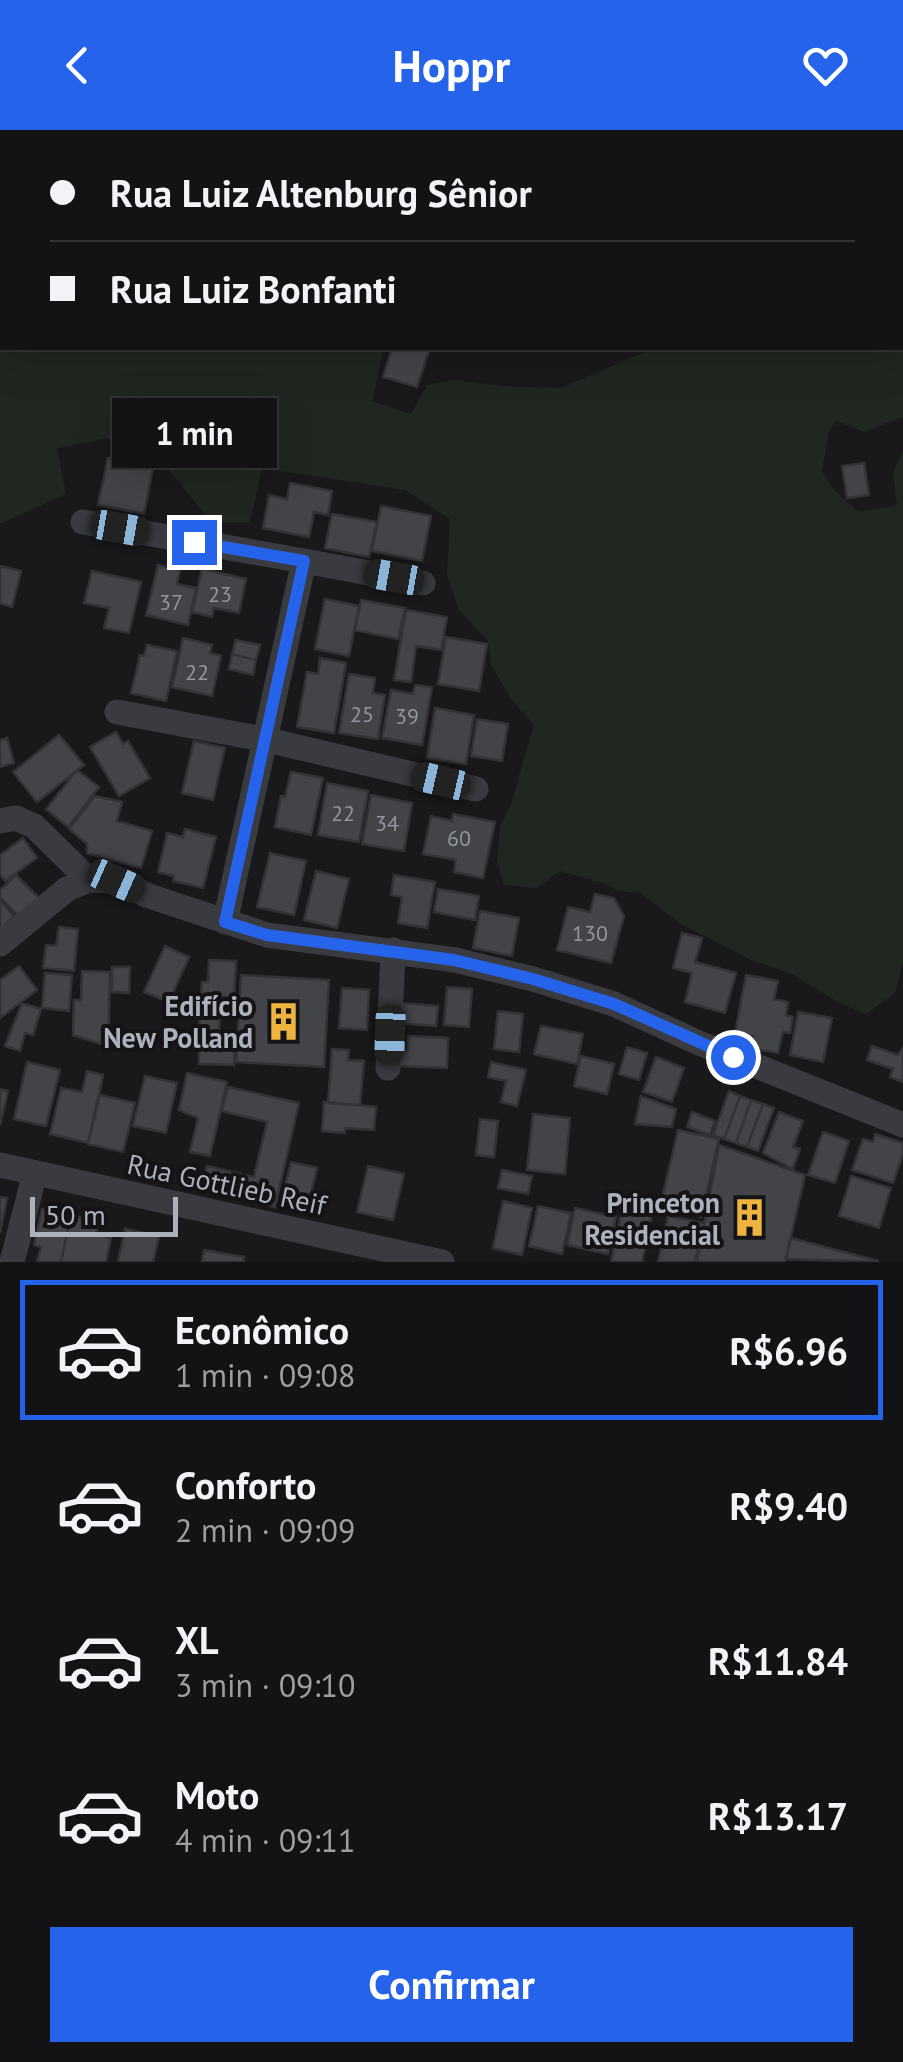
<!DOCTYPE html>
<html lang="pt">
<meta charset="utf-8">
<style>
:root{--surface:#131315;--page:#202022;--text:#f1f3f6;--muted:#9d9ea0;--line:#323234;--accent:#2563eb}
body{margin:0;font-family:"PT Sans",sans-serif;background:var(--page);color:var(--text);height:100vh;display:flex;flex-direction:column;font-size:38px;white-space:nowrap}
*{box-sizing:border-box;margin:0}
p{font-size:32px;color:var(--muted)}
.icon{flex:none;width:55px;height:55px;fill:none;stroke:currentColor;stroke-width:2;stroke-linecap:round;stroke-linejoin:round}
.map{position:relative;height:1132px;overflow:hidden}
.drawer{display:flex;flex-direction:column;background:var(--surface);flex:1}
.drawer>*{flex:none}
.banner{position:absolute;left:0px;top:0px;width:905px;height:220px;box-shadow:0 10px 40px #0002,0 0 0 2px var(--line);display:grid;align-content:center;height:220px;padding:0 50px;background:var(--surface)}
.scale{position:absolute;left:30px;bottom:25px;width:148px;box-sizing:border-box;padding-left:10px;border:5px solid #acb1bb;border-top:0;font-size:28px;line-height:35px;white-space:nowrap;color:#acb1bb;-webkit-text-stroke:8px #141417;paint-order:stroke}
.end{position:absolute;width:45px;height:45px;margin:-22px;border:12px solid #2563eb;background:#fff;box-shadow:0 0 0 5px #fff}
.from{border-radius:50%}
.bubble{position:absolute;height:70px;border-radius:0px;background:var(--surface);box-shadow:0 10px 40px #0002,0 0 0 2px var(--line);font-size:32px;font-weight:800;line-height:70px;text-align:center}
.car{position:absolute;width:30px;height:60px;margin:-30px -15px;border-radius:12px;box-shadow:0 0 8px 2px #0007;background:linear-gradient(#222 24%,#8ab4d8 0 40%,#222 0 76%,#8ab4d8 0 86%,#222 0)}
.banner b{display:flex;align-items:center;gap:35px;height:95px;font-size:38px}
.banner b+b{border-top:2px solid var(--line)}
.banner i{width:25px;height:25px;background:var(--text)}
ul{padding:18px 0 0;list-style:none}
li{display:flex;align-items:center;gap:30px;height:140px;margin:0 20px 15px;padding:0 30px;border:5px solid transparent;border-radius:0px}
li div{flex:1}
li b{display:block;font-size:38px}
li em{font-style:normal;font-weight:800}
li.current{border-color:var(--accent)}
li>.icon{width:90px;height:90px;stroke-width:1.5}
.cta{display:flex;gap:20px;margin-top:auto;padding:20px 50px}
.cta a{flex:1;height:115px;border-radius:0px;background:var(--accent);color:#fff;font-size:40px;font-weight:800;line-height:115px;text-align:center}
header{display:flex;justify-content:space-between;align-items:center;height:130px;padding:0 50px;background:var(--accent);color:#fff;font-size:45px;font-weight:800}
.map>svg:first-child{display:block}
</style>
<header><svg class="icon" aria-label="back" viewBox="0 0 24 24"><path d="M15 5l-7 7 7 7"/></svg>Hoppr<svg class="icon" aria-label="heart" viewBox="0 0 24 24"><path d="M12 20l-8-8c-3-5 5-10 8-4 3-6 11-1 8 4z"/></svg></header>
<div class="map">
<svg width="903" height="1132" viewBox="0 0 903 1132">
<rect width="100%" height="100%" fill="#19191c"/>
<path fill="#1f2720" d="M209 0H425L434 2H207Z
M0 138 2 218H384L372 271 411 284 427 255 455 250 503 256 561 258 645 222 691 221 697 218H902L903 168V287L864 302 837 291 829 301 822 341 834 360 859 382 897 375 893 342 903 321V831L895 863 866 884 836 871 790 843 751 830 681 794 640 763 617 761 606 754 560 741 537 758 504 755 497 731 500 696 510 677 534 595 511 569 491 535 488 511 459 480 447 446 450 389 405 360 262 338 250 392H211L139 302 57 318 66 364 0 394Z"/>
<path fill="#434448" stroke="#333337" stroke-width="2.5" d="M392 218H430L417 257 383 247Z
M108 328 153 337 144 384 98 375Z
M864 333 869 365 847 368 842 336Z
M290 353 332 361 328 385 314 382 309 407 263 398 269 365 287 369Z
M381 376 431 386 422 431 372 421Z
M332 384 377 392 369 427 325 418Z
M158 435 180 440 177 454 196 458 188 495 146 485Z
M0 436 21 441 12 477 0 473Z
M202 439 246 449 239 483 214 478 212 487 192 482Z
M92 441 141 452 129 503 104 498 109 478 84 473Z
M325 469 359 476 349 526 315 519Z
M361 470 405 478 398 509 355 500Z
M406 480 447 487 441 520 416 516 411 552 394 550Z
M446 507 487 514 479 561 438 554Z
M183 508 212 515 210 523 221 526 212 566 172 557Z
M236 510 260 515 256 530 232 524Z
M147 515 177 521 166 571 131 563 140 525 144 526Z
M232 524 256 530 253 545 229 539Z
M320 528 346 533 334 603 297 597 307 542 318 544Z
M349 544 375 548 373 563 385 565 378 609 339 603Z
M415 555 432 557 422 615 382 608 391 560 413 564Z
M435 578 474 585 466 634 427 628Z
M477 589 508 594 502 631 471 626Z
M116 602 123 614 128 611 150 648 119 666 90 617Z
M59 605 84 635 37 672 13 642Z
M7 608 14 633 0 637V610Z
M194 611 225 618 213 670 182 663Z
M77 640 99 657 68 697 46 679Z
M291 642 323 648 311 705 275 697 281 666 285 667Z
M327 653 368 661 359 712 318 705Z
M371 665 412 673 404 721 362 714Z
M95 666 122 672 117 691 152 701 141 738 87 723V714L69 699Z
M453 684 495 692 483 748 454 742 456 730 423 724 431 686 452 691Z
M185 699 216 707 203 758 173 751 174 746 158 742 167 703 183 707Z
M23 708 37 728 5 751 0 744V725Z
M270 723 306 731 294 785 257 777Z
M316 741 349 749 337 798 304 790Z
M16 745 39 768 19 787 0 767V760Z
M394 745 435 752 427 798 398 793 402 767 391 765Z
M438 759 479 766 475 790 434 782Z
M595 764 614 768 624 786 611 833 557 820 568 777 590 782Z
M0 771 14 786 0 800Z
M480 781 519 788 512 826 473 818Z
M59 797 78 799 74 841 43 838 46 815 56 816Z
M682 803 702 808 695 832 736 843 725 883 685 872 692 843 673 838Z
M165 816 189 827 169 872 144 862Z
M209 830 236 831 234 867H221L219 901 199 899 202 852H208Z
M19 836 37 860 0 888V850Z
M112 837H130L129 863 112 862Z
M82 841 110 842 108 916 73 905 74 870H81Z
M45 843 72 845 69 881 42 878Z
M241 845 329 850 324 937 236 932Z
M746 845 778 851 774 869 788 872 786 885 793 887 790 903 783 902 778 923 751 918 753 906 735 903Z
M447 857 472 859 469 897 444 895Z
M342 858 369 860 367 900 339 898Z
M22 873 41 879 33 905 25 903 20 921 5 916Z
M399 873 438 876 436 896 397 893Z
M498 881 523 884 519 922 494 919Z
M798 882 832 888 823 932 790 925Z
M541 896 583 904 577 934 534 924Z
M408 906 448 908 447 938 397 936 398 920 407 921Z
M199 909 235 910 234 935 199 934Z
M872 916 898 925 903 918V952L890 947 893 939 867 930Z
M627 917 647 923 639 950 619 944Z
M332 919 349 920 348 930 364 931 360 975 328 973Z
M581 926 614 934 607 964 574 956Z
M656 927 684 938 672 972 643 962Z
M27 932 60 940 46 996 14 989Z
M491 932 526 940 517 976 501 972 506 951 488 947Z
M87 941 103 945 88 1013 50 1004 61 958 82 962Z
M187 943 227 952 210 1026 190 1022 198 988 179 980Z
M145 946 177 953 166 1003 133 996Z
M228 957 299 973 275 1077 202 1060 207 1036 254 1047 267 992 222 981Z
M0 959 8 961 0 995Z
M729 961 740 966 724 1009 713 1005Z
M100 965 135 973 123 1022 88 1014Z
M641 966 676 979 672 997 635 994Z
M740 966 751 970 736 1013 724 1009Z
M751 970 763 974 747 1017 736 1013Z
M324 972 376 977 374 1000 345 998V1003L322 1001Z
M763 974 774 978 758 1021 747 1017Z
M692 982 715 991 710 1005 687 997Z
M779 982 803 991 793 1017 800 1019 793 1039 763 1023Z
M533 984 570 988 565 1044 527 1040Z
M480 989 498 991 494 1027 476 1025Z
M678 1000 719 1009 701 1087 660 1077Z
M823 1002 849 1011 835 1053 808 1045Z
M875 1004 903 1013V1024L893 1053 852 1040 863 1009 873 1012Z
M719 1015 805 1045 785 1132H697Z
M291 1032 317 1038 307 1079 281 1073Z
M368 1036 404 1044 393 1090 357 1082Z
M502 1040 532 1046 528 1064 498 1058Z
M851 1046 891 1058 879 1098 839 1086Z
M0 1067 7 1068 0 1103Z
M503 1071 532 1078 522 1125 493 1118Z
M623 1074 653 1080 642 1132H611Z
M538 1076 571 1083 562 1124 529 1116Z
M575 1078 616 1087 608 1124 567 1115Z
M42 1079 71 1085 61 1132H37L41 1117 34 1115Z
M71 1085 99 1091 96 1104 111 1108 106 1132H61Z
M668 1086 704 1093 695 1132H658Z
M125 1099 159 1106 153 1132H118Z
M791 1108 878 1131V1132L786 1129Z
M204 1120 244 1127 243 1132H202Z"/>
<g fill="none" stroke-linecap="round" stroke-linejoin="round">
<path stroke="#404247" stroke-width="4" stroke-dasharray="5 8" stroke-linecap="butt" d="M504 0 512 2
M881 2 903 1"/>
<path stroke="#3a3b40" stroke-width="25" d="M83 392 304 431
M117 582 263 609 476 659
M0 691 16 688 34 696 89 750
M225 792 304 431 423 453
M0 814 67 759 89 750 116 751 149 766 267 805 455 830 533 849 614 874 699 913 903 995
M388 938 393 820
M0 1035 442 1132
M12 1132 35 1043"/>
<path stroke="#57585f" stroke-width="32" d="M589 0H685"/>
</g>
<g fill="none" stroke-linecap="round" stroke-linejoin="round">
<path stroke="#2563eb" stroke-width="12" d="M194 412 304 431 225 792 267 805 454 830 533 849 614 874 733 927"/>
</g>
<defs>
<symbol id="building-bare" viewBox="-9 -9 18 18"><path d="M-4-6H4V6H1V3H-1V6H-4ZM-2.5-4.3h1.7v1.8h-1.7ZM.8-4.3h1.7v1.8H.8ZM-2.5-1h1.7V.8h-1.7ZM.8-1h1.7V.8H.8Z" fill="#eeb43f" stroke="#141417" stroke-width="2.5" paint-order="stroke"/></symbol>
</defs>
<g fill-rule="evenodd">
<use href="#building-bare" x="256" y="864" width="55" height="55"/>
<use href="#building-bare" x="722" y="1060" width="55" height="55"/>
</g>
<g text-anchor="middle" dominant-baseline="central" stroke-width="8" stroke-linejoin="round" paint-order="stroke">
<g font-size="22" fill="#92969e">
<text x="220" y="464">23</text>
<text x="171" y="472">37</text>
<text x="197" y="542">22</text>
<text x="362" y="584">25</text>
<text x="407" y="586">39</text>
<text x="343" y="683">22</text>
<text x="387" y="693">34</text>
<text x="459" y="708">60</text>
<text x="590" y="803">130</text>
</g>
<g font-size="28" font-weight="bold" fill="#acb1bb" stroke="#141417" text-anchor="end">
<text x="253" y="875">Edifício<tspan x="253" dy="32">New Polland</tspan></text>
<text x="720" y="1072">Princeton<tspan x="720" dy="32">Residencial</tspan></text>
</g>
<g font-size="28" fill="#acb1bb" stroke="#141417">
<text transform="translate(227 1054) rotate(12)">Rua Gottlieb Reif</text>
</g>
</g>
</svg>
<div class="scale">50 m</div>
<i class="end from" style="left:733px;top:927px"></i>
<i class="end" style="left:194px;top:412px"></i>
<div class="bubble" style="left:112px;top:268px;width:165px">1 min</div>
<i class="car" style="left:120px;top:398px;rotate:100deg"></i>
<i class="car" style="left:394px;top:447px;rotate:280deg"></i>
<i class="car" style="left:441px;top:651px;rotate:283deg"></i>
<i class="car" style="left:116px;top:751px;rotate:114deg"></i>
<i class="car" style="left:390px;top:905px;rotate:182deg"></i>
<div class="banner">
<b><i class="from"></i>Rua Luiz Altenburg Sênior</b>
<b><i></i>Rua Luiz Bonfanti</b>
</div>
</div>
<section class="drawer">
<ul>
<li class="current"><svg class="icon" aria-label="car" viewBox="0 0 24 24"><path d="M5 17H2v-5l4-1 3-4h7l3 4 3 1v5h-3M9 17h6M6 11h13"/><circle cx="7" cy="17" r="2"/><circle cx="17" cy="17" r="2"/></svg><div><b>Econômico</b><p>1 min · 09:08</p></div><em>R$6.96</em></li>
<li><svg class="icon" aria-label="car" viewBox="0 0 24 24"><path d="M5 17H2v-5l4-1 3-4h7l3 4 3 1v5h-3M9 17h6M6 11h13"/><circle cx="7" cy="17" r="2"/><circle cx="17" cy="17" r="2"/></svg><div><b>Conforto</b><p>2 min · 09:09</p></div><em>R$9.40</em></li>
<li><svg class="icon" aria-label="car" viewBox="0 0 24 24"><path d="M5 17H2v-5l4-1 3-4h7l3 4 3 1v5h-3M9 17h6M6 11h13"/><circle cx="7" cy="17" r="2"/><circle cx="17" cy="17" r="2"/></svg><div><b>XL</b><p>3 min · 09:10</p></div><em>R$11.84</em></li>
<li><svg class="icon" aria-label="car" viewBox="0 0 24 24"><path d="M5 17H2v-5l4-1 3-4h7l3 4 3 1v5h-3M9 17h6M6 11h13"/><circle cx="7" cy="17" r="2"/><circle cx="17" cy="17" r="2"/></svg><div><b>Moto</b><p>4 min · 09:11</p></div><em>R$13.17</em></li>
</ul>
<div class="cta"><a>Confirmar</a></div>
</section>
